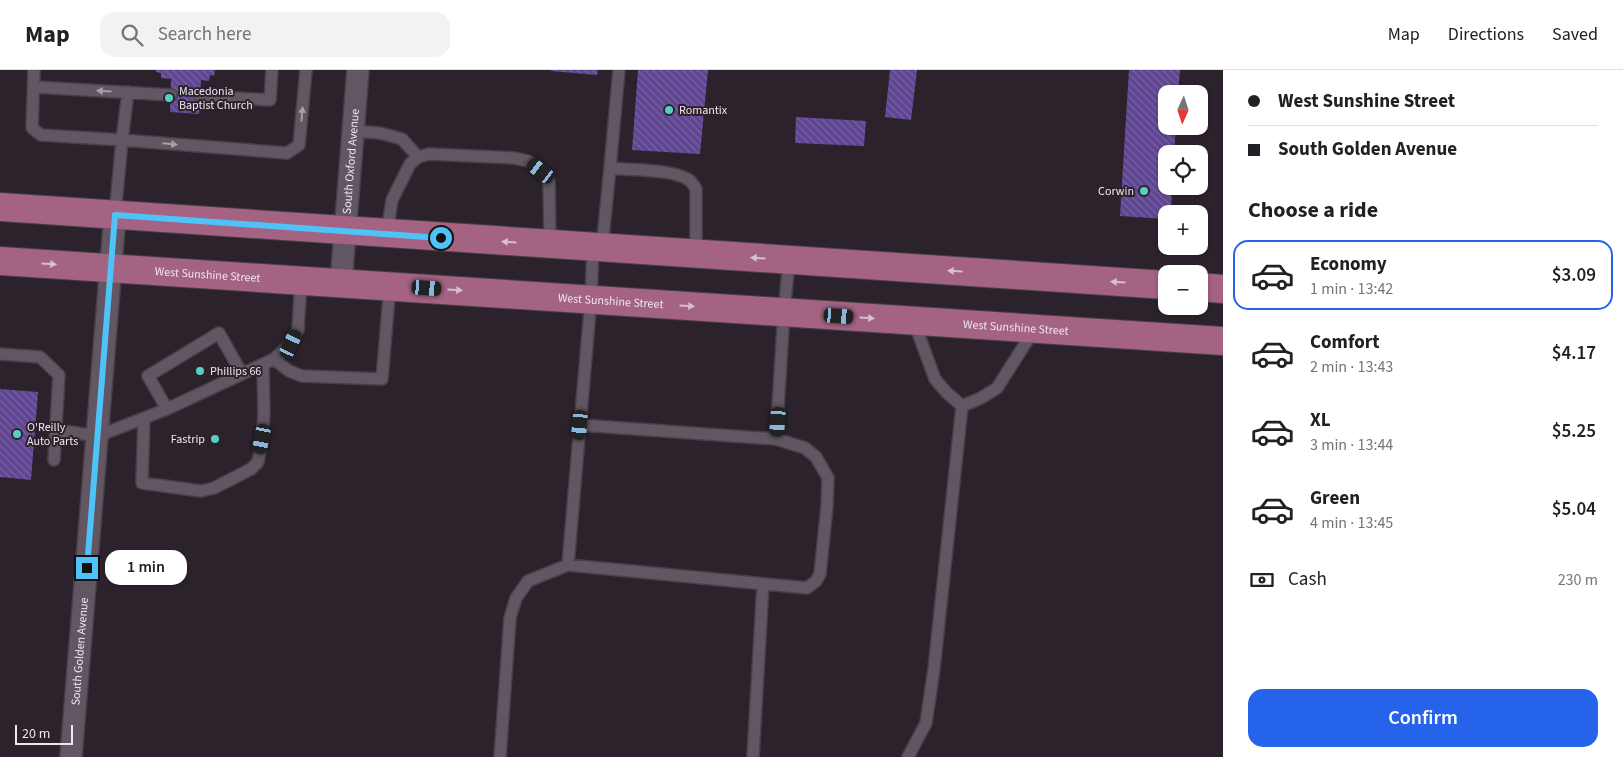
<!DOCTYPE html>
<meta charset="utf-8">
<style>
:root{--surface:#fff;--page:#f2f2f2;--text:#202124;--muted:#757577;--line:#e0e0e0;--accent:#2563eb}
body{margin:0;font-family:"Source Sans 3",sans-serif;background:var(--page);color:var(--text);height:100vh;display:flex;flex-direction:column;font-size:19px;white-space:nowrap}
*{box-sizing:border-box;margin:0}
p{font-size:16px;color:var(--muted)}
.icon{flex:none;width:28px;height:28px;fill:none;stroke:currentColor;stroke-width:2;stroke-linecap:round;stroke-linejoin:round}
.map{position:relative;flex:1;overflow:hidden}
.drawer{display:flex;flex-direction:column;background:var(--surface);width:400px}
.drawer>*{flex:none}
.hud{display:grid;align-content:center;height:110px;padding:0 25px;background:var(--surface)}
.needle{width:32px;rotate:183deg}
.tools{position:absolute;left:1158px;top:15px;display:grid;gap:10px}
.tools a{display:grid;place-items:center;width:50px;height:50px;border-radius:10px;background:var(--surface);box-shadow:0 1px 4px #0004;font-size:25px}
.scale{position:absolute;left:15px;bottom:12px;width:58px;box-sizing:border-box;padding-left:5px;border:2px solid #ede6ed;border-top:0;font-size:14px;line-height:18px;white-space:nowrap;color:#ede6ed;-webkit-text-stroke:4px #2c222c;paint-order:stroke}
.end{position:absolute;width:22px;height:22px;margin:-11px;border:6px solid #4fc3f7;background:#111;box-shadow:0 0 0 2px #111}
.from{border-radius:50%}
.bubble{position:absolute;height:35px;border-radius:15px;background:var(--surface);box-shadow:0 1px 4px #0004;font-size:16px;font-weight:600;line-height:35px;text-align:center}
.car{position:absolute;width:15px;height:30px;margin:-15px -8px;border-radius:6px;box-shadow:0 0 4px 1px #0007;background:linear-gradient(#222 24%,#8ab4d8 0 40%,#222 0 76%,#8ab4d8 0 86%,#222 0)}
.hud b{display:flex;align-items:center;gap:18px;height:48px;font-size:19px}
.hud b+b{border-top:1px solid var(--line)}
.hud i{width:12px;height:12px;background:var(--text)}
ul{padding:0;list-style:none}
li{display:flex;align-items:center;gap:15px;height:70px;margin:0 10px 8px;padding:0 15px;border:2px solid transparent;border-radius:15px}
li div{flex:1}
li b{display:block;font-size:19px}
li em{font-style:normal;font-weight:600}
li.active{border-color:var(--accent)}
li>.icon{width:45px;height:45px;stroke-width:1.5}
h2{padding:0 25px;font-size:22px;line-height:60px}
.pay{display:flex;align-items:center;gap:12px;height:55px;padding:0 25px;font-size:19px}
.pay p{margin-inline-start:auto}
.action{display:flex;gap:10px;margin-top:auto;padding:10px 25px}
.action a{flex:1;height:58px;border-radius:15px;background:var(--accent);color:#fff;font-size:20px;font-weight:600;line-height:58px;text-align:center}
header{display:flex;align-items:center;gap:30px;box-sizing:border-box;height:70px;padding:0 25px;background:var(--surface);border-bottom:1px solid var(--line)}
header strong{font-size:24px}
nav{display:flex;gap:28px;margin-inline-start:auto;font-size:18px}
.search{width:350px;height:45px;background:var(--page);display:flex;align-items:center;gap:12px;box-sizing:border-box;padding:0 18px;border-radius:15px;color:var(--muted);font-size:19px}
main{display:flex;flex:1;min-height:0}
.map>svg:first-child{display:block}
</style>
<header>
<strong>Map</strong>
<div class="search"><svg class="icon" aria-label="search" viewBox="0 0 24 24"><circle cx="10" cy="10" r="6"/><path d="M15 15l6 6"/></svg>Search here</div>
<nav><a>Map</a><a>Directions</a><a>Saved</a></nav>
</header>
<main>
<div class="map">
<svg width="1223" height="687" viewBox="0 0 1223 687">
<defs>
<pattern id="building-back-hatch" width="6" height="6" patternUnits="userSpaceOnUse" patternTransform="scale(1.25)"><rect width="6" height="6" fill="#604692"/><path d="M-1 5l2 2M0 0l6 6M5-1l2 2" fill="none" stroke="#7761a2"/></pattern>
</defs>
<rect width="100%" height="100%" fill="#2c222c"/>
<path fill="url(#building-back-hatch)" d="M156 0H215L214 6 210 5 209 11 201 10 199 44 170 42 171 9 161 8V3L156 2Z
M551 0H598L597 5 551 1Z
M638 0H708L700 84 632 80Z
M890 0H917L911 50 885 47Z
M1129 0H1180L1178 24H1166V56H1176L1174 84H1166V116H1172L1171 144H1166V149L1120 146Z
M796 47 866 51 864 76 795 73Z
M0 319 38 322 31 410 0 407Z"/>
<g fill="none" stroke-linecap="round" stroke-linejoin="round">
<defs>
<path id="service" d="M34 0 32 58 41 65 122 70 287 83 299 75 306 0
M34 17 171 25
M200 26 270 30 272 0
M353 61 380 63 402 69 418 87
M610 98 619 0
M115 145 122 70 128 22
M387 163 392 130 410 94 418 87 429 84 514 88 528 91 541 101 549 111 550 175
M593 178 591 229 580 355 776 369 784 242 789 191
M602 178 610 98C629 100 674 99 689 110 692 112 694 116 696 119V184
M914 252 935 309 946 322 962 336 981 328 997 318 1034 260
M0 284 40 287 59 305 54 390
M274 289 289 301 302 306 382 309 390 215
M167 339 148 306 219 263 242 304
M144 348 142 413 201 421 214 418 251 399 258 392 262 369 264 345 263 295
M580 355 568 495 807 518 816 511 820 504 827 436 828 408 816 387 805 378 776 369
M55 360 98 366 167 339 274 289 291 273 298 260 301 210
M500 687 510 548 516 528 528 511 568 495
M753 687 763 514
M908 687 926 653 934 599 962 336"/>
<g id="minor">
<path id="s1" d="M341 213 358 0"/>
<path id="s2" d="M71 687 115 145"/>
</g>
<g id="primary">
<path d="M0 137 1166 215"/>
<path id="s3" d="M0 191 1223 271"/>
<path d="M1199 217 1223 219"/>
</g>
</defs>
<use href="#service" stroke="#484048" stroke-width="14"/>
<use href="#minor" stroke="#484048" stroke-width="24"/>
<use href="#primary" stroke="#484048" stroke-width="30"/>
<use href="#service" stroke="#615661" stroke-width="11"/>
<use href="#minor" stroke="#615661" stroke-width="21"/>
<use href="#primary" stroke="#a46383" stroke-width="28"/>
</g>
<defs><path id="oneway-solid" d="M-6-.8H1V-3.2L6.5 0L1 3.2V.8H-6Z" transform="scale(1.25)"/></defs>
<g fill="#a79ea7">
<use href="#oneway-solid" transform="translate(104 21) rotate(-177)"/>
<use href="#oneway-solid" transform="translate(302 44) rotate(-85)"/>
<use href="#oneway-solid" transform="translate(170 74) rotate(5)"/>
</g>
<g fill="#d7bfcd">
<use href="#oneway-solid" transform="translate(509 172) rotate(-176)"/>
<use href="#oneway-solid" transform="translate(758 188) rotate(-176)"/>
<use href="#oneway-solid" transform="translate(49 194) rotate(4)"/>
<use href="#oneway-solid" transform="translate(955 201) rotate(-176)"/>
<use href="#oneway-solid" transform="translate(1118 212) rotate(-176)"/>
<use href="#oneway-solid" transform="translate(455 220) rotate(4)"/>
<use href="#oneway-solid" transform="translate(687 236) rotate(4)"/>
<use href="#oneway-solid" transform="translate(867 248) rotate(4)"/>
</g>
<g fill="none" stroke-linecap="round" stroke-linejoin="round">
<path stroke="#4fc3f7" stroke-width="6" d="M87 498 115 145 441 168"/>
</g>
<g fill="#57cec2" stroke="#2c222c" stroke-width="2">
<circle cx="169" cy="28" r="5"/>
<circle cx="669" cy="40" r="5"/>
<circle cx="1144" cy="121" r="5"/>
<circle cx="200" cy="301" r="5"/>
<circle cx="17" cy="364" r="5"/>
<circle cx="215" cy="369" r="5"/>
</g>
<g text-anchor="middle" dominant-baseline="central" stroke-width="4" stroke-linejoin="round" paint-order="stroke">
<g font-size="12" fill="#ede6ed" stroke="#2c222c" text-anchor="start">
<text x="179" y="21">Macedonia<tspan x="179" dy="14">Baptist Church</tspan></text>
<text x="679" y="40">Romantix</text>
<text x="1134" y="121" text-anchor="end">Corwin</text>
<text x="210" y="301">Phillips 66</text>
<text x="27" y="357">O'Reilly<tspan x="27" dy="14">Auto Parts</tspan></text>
<text x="205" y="369" text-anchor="end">Fastrip</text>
</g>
<g font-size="12" fill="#ede6ed" stroke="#2c222c">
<text stroke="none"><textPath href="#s1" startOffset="122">South Oxford Avenue</textPath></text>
<text stroke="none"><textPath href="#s3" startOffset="208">West Sunshine Street</textPath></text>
<text stroke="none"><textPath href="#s3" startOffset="612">West Sunshine Street</textPath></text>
<text stroke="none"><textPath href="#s3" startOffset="1018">West Sunshine Street</textPath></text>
<text stroke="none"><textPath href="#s2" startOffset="106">South Golden Avenue</textPath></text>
</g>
</g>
</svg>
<div class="tools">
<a><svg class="needle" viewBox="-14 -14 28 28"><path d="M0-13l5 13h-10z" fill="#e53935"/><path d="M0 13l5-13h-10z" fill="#757577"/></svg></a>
<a><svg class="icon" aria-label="locate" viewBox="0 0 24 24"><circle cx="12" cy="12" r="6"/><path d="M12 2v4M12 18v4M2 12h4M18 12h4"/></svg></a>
<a>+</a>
<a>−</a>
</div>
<div class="scale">20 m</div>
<i class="end from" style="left:441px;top:168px"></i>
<i class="end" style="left:87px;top:498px"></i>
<div class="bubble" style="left:105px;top:480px;width:82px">1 min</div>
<i class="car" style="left:541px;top:101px;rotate:308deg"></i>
<i class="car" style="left:427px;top:218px;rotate:94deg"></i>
<i class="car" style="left:839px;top:246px;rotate:94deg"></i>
<i class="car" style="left:291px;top:274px;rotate:25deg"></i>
<i class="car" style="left:778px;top:352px;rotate:184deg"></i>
<i class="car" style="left:580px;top:355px;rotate:185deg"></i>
<i class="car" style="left:262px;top:369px;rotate:191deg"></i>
</div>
<section class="drawer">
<div class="hud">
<b><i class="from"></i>West Sunshine Street</b>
<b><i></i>South Golden Avenue</b>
</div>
<h2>Choose a ride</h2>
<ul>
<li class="active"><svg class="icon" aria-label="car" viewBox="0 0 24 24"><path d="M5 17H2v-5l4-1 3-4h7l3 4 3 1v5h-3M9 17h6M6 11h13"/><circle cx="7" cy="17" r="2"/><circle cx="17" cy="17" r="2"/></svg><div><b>Economy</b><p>1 min · 13:42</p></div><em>$3.09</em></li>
<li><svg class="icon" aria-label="car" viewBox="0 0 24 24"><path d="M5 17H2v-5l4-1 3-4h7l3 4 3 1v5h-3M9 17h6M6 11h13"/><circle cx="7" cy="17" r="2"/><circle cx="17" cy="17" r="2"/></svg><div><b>Comfort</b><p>2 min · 13:43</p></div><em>$4.17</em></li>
<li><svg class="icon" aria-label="car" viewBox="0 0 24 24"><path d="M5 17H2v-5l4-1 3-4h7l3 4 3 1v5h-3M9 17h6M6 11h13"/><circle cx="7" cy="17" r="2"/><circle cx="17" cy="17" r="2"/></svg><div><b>XL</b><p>3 min · 13:44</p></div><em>$5.25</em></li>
<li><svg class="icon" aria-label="car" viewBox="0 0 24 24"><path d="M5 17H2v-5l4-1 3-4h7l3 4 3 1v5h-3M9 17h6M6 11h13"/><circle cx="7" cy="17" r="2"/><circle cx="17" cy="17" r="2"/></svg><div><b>Green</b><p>4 min · 13:45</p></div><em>$5.04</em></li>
</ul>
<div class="pay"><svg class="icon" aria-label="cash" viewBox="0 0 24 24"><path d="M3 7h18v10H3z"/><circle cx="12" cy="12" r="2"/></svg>Cash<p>230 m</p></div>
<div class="action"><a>Confirm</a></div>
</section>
</main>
